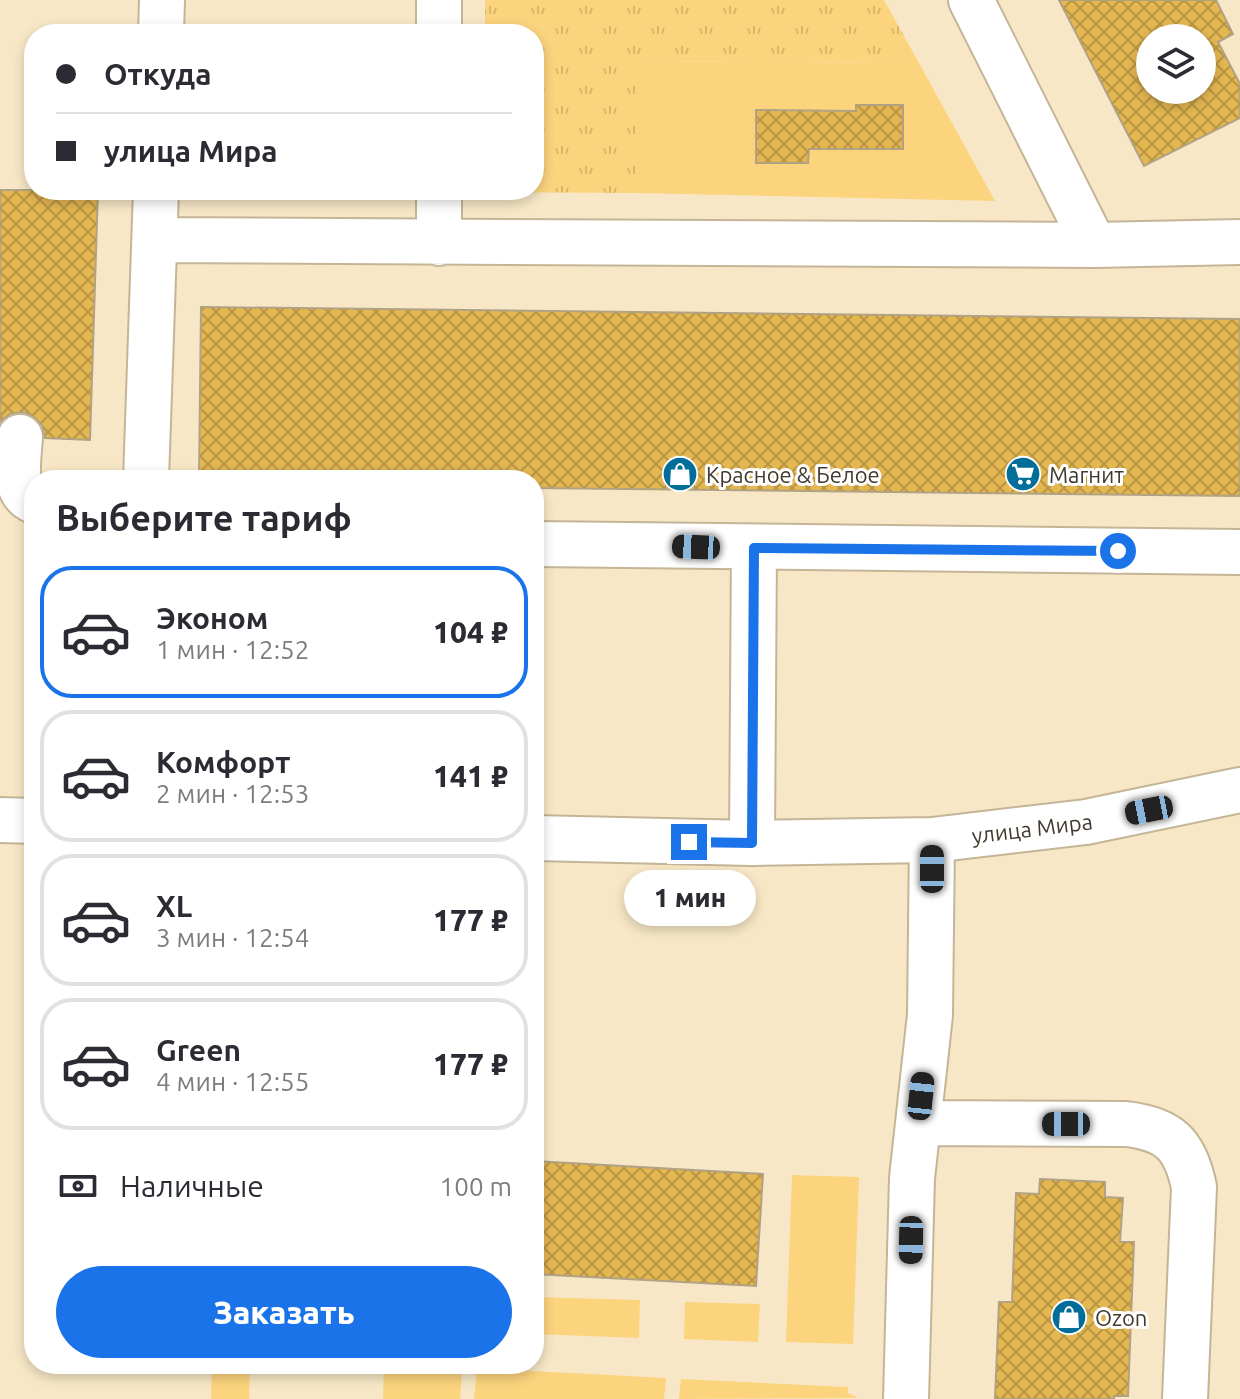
<!DOCTYPE html>
<html lang="ru">
<meta charset="utf-8">
<style>
:root{--surface:#fff;--page:#f7f7f7;--text:#2b2b33;--muted:#7c7c81;--line:#e1e1e2;--accent:#1a73e8}
body{margin:0;font-family:Ubuntu,sans-serif;background:var(--page);color:var(--text);height:100vh;display:flex;flex-direction:column;font-size:30px;white-space:nowrap}
*{box-sizing:border-box;margin:0}
p{font-size:26px;color:var(--muted)}
.icon{flex:none;width:44px;height:44px;fill:none;stroke:currentColor;stroke-width:2;stroke-linecap:round;stroke-linejoin:round}
.map{position:relative;flex:1;overflow:hidden}
.sheet{position:absolute;left:24px;top:470px;width:520px;height:904px;display:flex;flex-direction:column;background:var(--surface);border-radius:32px;box-shadow:0 4px 12px #0003}
.sheet>*{flex:none}
.top-card{position:absolute;left:24px;top:24px;width:520px;height:176px;border-radius:32px;box-shadow:0 4px 12px #0003;display:grid;align-content:center;height:176px;padding:0 32px;background:var(--surface)}
.buttons{position:absolute;left:1136px;top:24px;display:grid;gap:16px}
.buttons a{display:grid;place-items:center;width:80px;height:80px;border-radius:50%;background:var(--surface);box-shadow:0 4px 12px #0003;font-size:40px}
.end{position:absolute;width:36px;height:36px;margin:-18px;border:10px solid #1a73e8;background:#fff;box-shadow:0 0 0 4px #fff}
.from{border-radius:50%}
.bubble{position:absolute;height:56px;border-radius:28px;background:var(--surface);box-shadow:0 4px 12px #0003;font-size:26px;font-weight:800;line-height:56px;text-align:center}
.car{position:absolute;width:24px;height:48px;margin:-24px -12px;border-radius:10px;box-shadow:0 0 6px 2px #0007;background:linear-gradient(#222 24%,#8ab4d8 0 40%,#222 0 76%,#8ab4d8 0 86%,#222 0)}
.top-card b{display:flex;align-items:center;gap:28px;height:76px;font-size:30px}
.top-card b+b{border-top:2px solid var(--line)}
.top-card i{width:20px;height:20px;background:var(--text)}
ul{padding:0;list-style:none}
li{display:flex;align-items:center;gap:24px;height:132px;margin:0 16px 12px;padding:0 16px;border:4px solid var(--line);border-radius:32px}
li div{flex:1}
li b{display:block;font-size:30px}
li em{font-style:normal;font-weight:800}
li.current{border-color:var(--accent)}
li>.icon{width:72px;height:72px;stroke-width:1.5}
h2{padding:0 32px;font-size:36px;line-height:96px}
.pay{display:flex;align-items:center;gap:20px;height:88px;padding:0 32px;font-size:30px}
.pay p{margin-inline-start:auto}
.action{display:flex;gap:16px;margin-top:auto;padding:16px 32px}
.action a{flex:1;height:92px;border-radius:48px;background:var(--accent);color:#fff;font-size:32px;font-weight:800;line-height:92px;text-align:center}
.map>svg:first-child{display:block}
</style>
<div class="map">
<svg width="1240" height="1399" viewBox="0 0 1240 1399">
<defs>
<pattern id="park-tufts" width="24" height="20" patternUnits="userSpaceOnUse" patternTransform="scale(2)"><rect width="24" height="20" fill="#fcd47e"/><path d="M3 7l-1-3M5 7V3M7 7l1-3M15 17l-1-3M17 17v-4M19 17l1-3" fill="none" stroke="#d9b76d"/></pattern>
<pattern id="building-cross-hatch" width="8" height="8" patternUnits="userSpaceOnUse" patternTransform="scale(2)"><rect width="8" height="8" fill="#e4b751"/><path d="M0 0l8 8M0 8l8-8" fill="none" stroke="#ba9644"/></pattern>
</defs>
<rect width="100%" height="100%" fill="#f7e7c6"/>
<path fill="#fcd47e" d="M637 61 919 63 995 201 636 193Z
M792 1175 859 1177 853 1344 786 1342Z
M534 1297 640 1300 639 1338 534 1334Z
M685 1302 760 1304 758 1342 684 1339Z
M212 1364H250L249 1399H211Z
M384 1366 462 1368 460 1399H383Z
M477 1368 666 1378 664 1399H474Z
M681 1379 848 1387V1393L858 1398 679 1399Z"/>
<path fill="url(#park-tufts)" d="M485 0H884L919 63 638 61 636 193 484 192 534 190V34H485Z"/>
<path fill="url(#building-cross-hatch)" stroke="#b1a283" stroke-width="2" fill-rule="evenodd" d="M1059 0H1216L1233 34 1218 42 1240 84V118L1144 166ZM1150 38H1202V90H1150Z
M856 105H903V149H809L808 163H756V110L856 111Z
M0 190H98L90 440 45 438 42 425 33 416 23 412 10 414 0 422Z
M201 307 1240 319V496L534 488V480H199Z
M534 1161 763 1174 756 1286 534 1274Z
M1040 1179 1105 1182V1197L1123 1198 1120 1242H1134L1128 1396H1114V1399H995L999 1302H1012L1016 1193 1039 1194Z"/>
<g fill="none" stroke-linecap="round" stroke-linejoin="round">
<defs>
<path id="minor" d="M971 0 1094 245
M161 34 162 0
M439 34V0
M439 190V243
M155 240 1094 245 1240 242
M20 437C19 459 11 491 34 501
M146 480 156 190
M534 544 1240 552
M752 843 754 548
M918 1123 1126 1124C1169 1129 1185 1144 1194 1187L1185 1399
M906 1399 912 1178 930 1015 932 840"/>
<path id="major" d="M0 820 34 821
M534 838 752 843 932 840 1086 822 1240 790"/>
</defs>
<use href="#minor" stroke="#c4b596" stroke-width="48"/>
<use href="#major" stroke="#c4b596" stroke-width="48"/>
<use href="#minor" stroke="#fff" stroke-width="44"/>
<use href="#major" stroke="#fff" stroke-width="44"/>
</g>
<g fill="none" stroke-linecap="round" stroke-linejoin="round">
<path stroke="#1a73e8" stroke-width="10" d="M689 842 752 843 754 548 1118 551"/>
</g>
<defs>
<symbol id="shop-disc" viewBox="-11 -11 22 22"><circle r="9.5" fill="#016e9a" stroke="#fff"/><path d="M-5-2.5h2.3a2.7 3.5 0 0 1 5.4 0H5L5.5 6h-11ZM-1.5-2.5h3a1.5 2.3 0 0 0-3 0Z" fill="#fff"/></symbol>
<symbol id="supermarket-disc" viewBox="-11 -11 22 22"><circle r="9.5" fill="#016e9a" stroke="#fff"/><path d="M-6-5.5h2.5l.6 2H6L4.5 2H-2.5L-4.4-4H-6ZM-1.5 3.2a1.3 1.3 0 1 0 .1 0ZM3 3.2a1.3 1.3 0 1 0 .1 0Z" fill="#fff"/></symbol>
</defs>
<g fill-rule="evenodd">
<use href="#shop-disc" x="660" y="454" width="40" height="40"/>
<use href="#supermarket-disc" x="1003" y="454" width="40" height="40"/>
<use href="#shop-disc" x="1049" y="1297" width="40" height="40"/>
</g>
<g text-anchor="middle" dominant-baseline="central" stroke-width="6" stroke-linejoin="round" paint-order="stroke">
<g font-size="22" fill="#403a2d" stroke="#fff" text-anchor="start">
<text x="706" y="474">Красное &amp; Белое</text>
<text x="1049" y="474">Магнит</text>
<text x="1095" y="1317">Ozon</text>
</g>
<g font-size="22" fill="#403a2d" stroke="#fff">
<text transform="translate(1032 828) rotate(-7)">улица Мира</text>
</g>
</g>
</svg>
<div class="buttons">
<a><svg class="icon" aria-label="layers" viewBox="0 0 24 24"><path d="M12 4l9 5-9 5-9-5zM3 14l9 5 9-5"/></svg></a>
</div>
<i class="end from" style="left:1118px;top:551px"></i>
<i class="end" style="left:689px;top:842px"></i>
<div class="bubble" style="left:624px;top:870px;width:132px">1 мин</div>
<i class="car" style="left:696px;top:547px;rotate:272deg"></i>
<i class="car" style="left:1149px;top:810px;rotate:259deg"></i>
<i class="car" style="left:932px;top:869px;rotate:0deg"></i>
<i class="car" style="left:921px;top:1096px;rotate:6deg"></i>
<i class="car" style="left:1066px;top:1124px;rotate:270deg"></i>
<i class="car" style="left:911px;top:1240px;rotate:181deg"></i>
<div class="top-card">
<b><i class="from"></i>Откуда</b>
<b><i></i>улица Мира</b>
</div>
<section class="sheet">
<h2>Выберите тариф</h2>
<ul>
<li class="current"><svg class="icon" aria-label="car" viewBox="0 0 24 24"><path d="M5 17H2v-5l4-1 3-4h7l3 4 3 1v5h-3M9 17h6M6 11h13"/><circle cx="7" cy="17" r="2"/><circle cx="17" cy="17" r="2"/></svg><div><b>Эконом</b><p>1 мин · 12:52</p></div><em>104 ₽</em></li>
<li><svg class="icon" aria-label="car" viewBox="0 0 24 24"><path d="M5 17H2v-5l4-1 3-4h7l3 4 3 1v5h-3M9 17h6M6 11h13"/><circle cx="7" cy="17" r="2"/><circle cx="17" cy="17" r="2"/></svg><div><b>Комфорт</b><p>2 мин · 12:53</p></div><em>141 ₽</em></li>
<li><svg class="icon" aria-label="car" viewBox="0 0 24 24"><path d="M5 17H2v-5l4-1 3-4h7l3 4 3 1v5h-3M9 17h6M6 11h13"/><circle cx="7" cy="17" r="2"/><circle cx="17" cy="17" r="2"/></svg><div><b>XL</b><p>3 мин · 12:54</p></div><em>177 ₽</em></li>
<li><svg class="icon" aria-label="car" viewBox="0 0 24 24"><path d="M5 17H2v-5l4-1 3-4h7l3 4 3 1v5h-3M9 17h6M6 11h13"/><circle cx="7" cy="17" r="2"/><circle cx="17" cy="17" r="2"/></svg><div><b>Green</b><p>4 мин · 12:55</p></div><em>177 ₽</em></li>
</ul>
<div class="pay"><svg class="icon" aria-label="cash" viewBox="0 0 24 24"><path d="M3 7h18v10H3z"/><circle cx="12" cy="12" r="2"/></svg>Наличные<p>100 m</p></div>
<div class="action"><a>Заказать</a></div>
</section>
</div>
